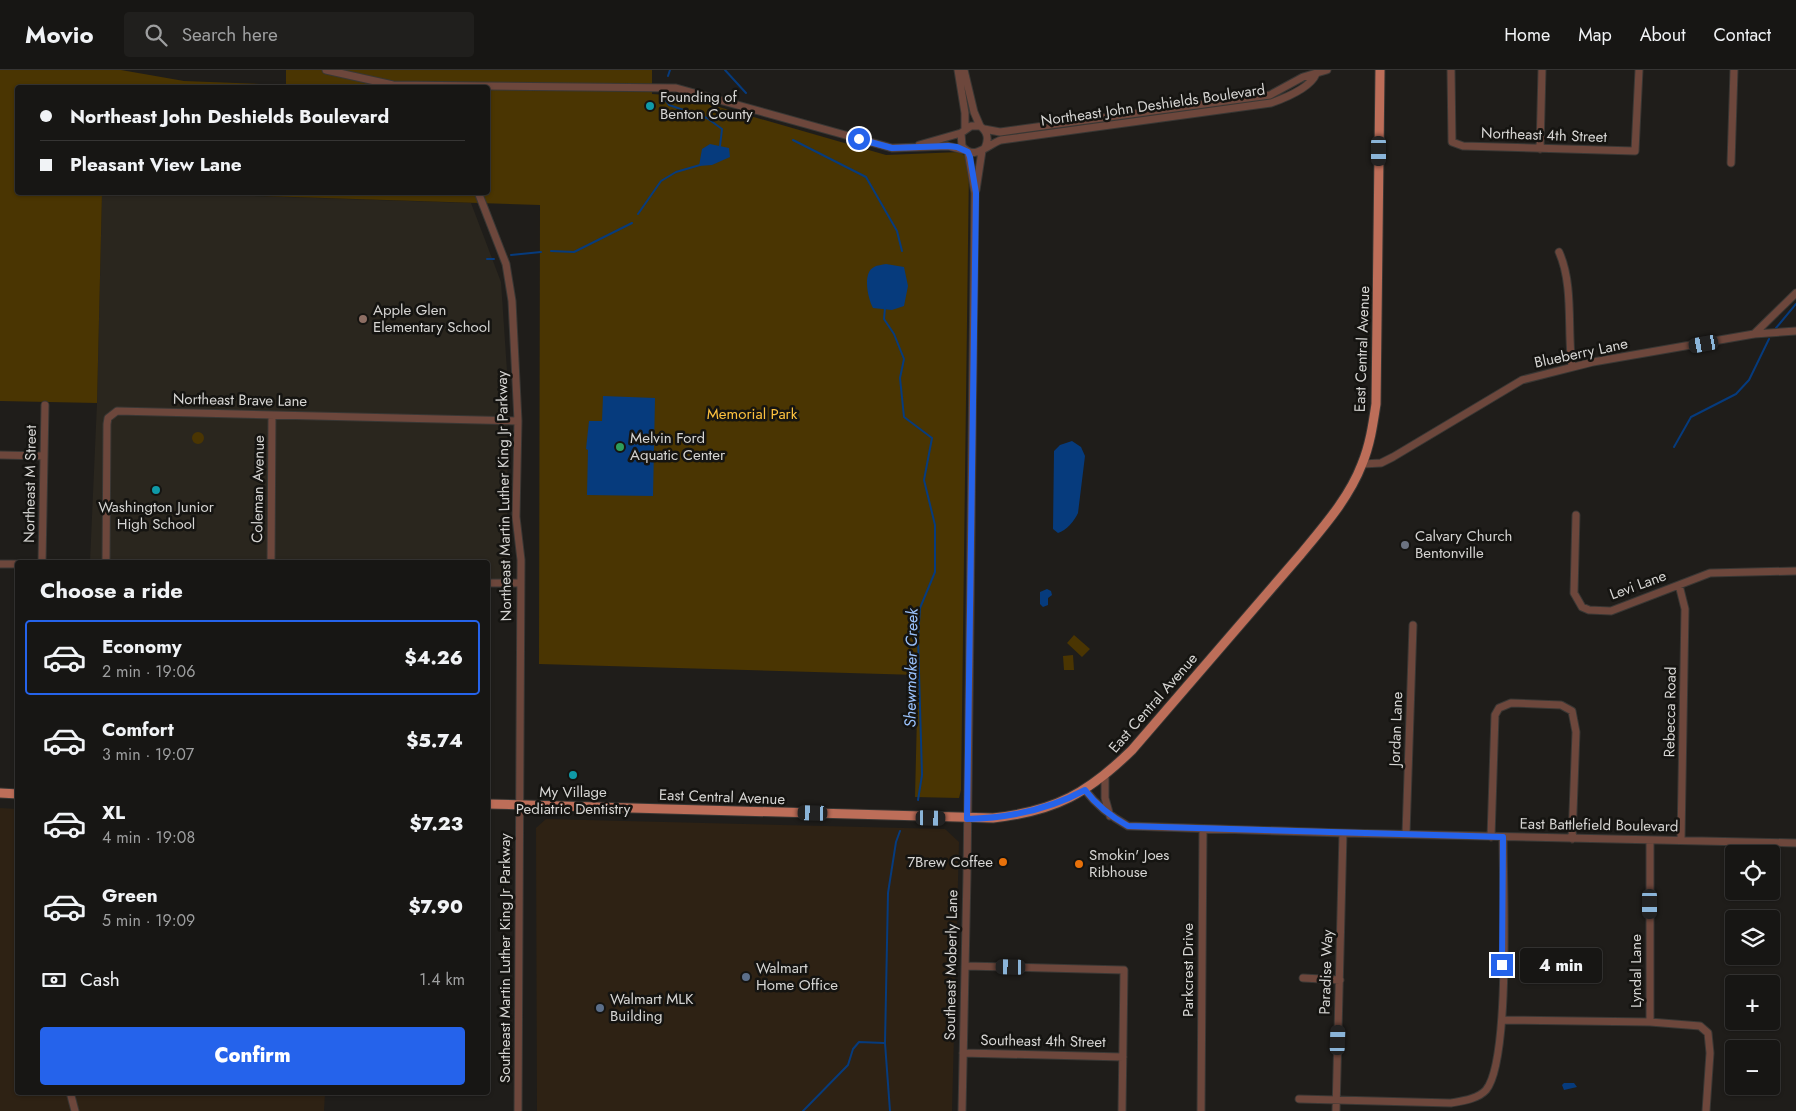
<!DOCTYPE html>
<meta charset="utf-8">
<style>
:root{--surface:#171614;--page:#201f1d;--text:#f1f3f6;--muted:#9e9fa0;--line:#363534;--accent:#2563eb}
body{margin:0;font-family:Jost,sans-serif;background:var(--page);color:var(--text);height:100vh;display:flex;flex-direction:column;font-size:19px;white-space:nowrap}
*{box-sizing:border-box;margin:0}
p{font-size:16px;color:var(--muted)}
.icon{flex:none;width:28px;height:28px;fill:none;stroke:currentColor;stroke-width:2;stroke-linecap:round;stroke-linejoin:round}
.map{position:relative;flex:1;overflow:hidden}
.side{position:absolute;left:15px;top:490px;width:475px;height:535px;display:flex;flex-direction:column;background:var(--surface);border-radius:5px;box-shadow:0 1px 4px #0004,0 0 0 1px var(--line)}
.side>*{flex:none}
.top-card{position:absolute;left:15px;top:15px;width:475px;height:110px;border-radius:5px;box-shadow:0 1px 4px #0004,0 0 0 1px var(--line);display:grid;align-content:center;height:110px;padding:0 25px;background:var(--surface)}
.tools{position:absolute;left:1725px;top:775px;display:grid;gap:10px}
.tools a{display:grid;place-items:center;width:55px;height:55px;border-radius:5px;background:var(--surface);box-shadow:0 1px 4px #0004,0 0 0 1px var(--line);font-size:25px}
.end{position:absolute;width:22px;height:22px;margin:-11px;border:6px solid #2563eb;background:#fff;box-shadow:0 0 0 2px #fff}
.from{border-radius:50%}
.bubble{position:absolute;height:35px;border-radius:5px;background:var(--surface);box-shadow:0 1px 4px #0004,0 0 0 1px var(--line);font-size:16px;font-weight:800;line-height:35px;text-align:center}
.car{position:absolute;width:15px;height:30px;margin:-15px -8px;border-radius:6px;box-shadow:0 0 4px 1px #0007;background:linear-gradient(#222 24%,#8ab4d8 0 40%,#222 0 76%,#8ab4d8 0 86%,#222 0)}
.top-card b{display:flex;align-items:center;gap:18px;height:48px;font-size:19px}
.top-card b+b{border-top:1px solid var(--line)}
.top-card i{width:12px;height:12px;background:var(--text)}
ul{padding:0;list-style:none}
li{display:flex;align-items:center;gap:15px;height:75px;margin:0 10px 8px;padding:0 15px;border:2px solid transparent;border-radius:5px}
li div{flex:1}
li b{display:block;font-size:19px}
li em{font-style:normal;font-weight:800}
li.on{border-color:var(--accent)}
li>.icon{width:45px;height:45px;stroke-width:1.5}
h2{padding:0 25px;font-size:22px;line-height:60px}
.pay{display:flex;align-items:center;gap:12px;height:55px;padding:0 25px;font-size:19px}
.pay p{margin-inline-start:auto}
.button{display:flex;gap:10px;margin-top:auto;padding:10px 25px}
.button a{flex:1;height:58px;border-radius:5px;background:var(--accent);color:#fff;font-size:20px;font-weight:800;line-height:58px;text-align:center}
header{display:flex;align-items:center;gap:30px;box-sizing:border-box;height:70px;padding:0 25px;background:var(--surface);border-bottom:1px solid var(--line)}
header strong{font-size:24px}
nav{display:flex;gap:28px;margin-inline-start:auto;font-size:18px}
.search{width:350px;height:45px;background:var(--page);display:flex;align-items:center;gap:12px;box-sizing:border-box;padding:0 18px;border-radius:5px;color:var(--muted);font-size:19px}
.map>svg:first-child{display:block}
</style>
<header>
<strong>Movio</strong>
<div class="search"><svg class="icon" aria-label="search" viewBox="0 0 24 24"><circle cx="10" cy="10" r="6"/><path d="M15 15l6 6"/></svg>Search here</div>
<nav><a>Home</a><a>Map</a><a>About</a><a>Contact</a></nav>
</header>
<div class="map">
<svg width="1796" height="1041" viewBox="0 0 1796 1041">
<rect width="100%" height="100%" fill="#1f1d1a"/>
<path fill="#2e2214" d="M0 738 17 739 18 1022 325 1023 324 1041H0Z
M546 749 945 759 959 772 952 1041H537L536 758Z"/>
<path fill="#2a261e" d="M102 123H165L471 133 501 212 508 316 507 509H488V492H90L97 333Z"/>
<path fill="#4a3502" d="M0 0H121L184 11 286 15V0H652V24L681 26 886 85 960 82 966 87 969 96 961 720 959 728 915 727 918 605 539 594 540 135 165 123 488 122V18H18V122L102 123 97 333 0 331Z
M192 368a6 6 0 1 1 12 0a6 6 0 1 1-12 0Z
M1074 565 1090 579 1082 587 1067 573Z
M1073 585 1074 600H1064L1063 586Z"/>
<path fill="#063b7d" d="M710 74 729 78 730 87 712 95 699 96 702 79Z
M886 194 904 197 908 216 904 236 892 240 873 238C868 229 862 203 874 197 877 195 882 195 886 194Z
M603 326 655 328 653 426 587 425 588 380 586 379 589 351H602Z
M1072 371 1081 377 1085 386 1078 443C1075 450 1066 461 1058 463L1053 459 1054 381 1060 375Z
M1047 519 1051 521 1052 525 1048 528V535L1043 537 1040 534V522Z
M1564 1013H1574L1577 1017 1564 1020 1562 1015Z"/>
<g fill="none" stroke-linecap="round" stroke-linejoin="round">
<path stroke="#063b7d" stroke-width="2" d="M725 0 746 23
M668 6 670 0
M666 31 669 35 707 48 722 59 720 76
M793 70 866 107 897 161 902 181
M638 144 661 111 676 102 700 95
M551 181 574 182 632 153
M511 185 541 182
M487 189H494
M885 238 884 249 894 264 904 289 900 308 904 347 932 368 924 410 935 455V502L920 538 918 568 922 705 918 730
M1776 258 1796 234
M1674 377 1691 347 1736 324 1749 310 1769 269
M803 1041 848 995 853 979 859 972 884 973
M890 1041 885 973 888 823 896 772 900 761"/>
<defs>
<path id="minor" d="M326 0 393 15 676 18 892 78 948 76 964 80
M958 0 965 43V59
M964 0 974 42 980 56
M1451 0 1452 72 1463 76 1635 81 1639 0
M984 59 1000 62 1255 27 1270 25 1303 7 1327 0
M919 75 961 63
M985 78C989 69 988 62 980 56H971L961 63 962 76C974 92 988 74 1001 70L1271 33C1285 28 1310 18 1316 4
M1540 79 1542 0
M1731 93 1734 0
M976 120 982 81
M478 122 506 194 512 231 518 351 516 447 521 490 518 1041
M1559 182C1574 215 1567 261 1572 297
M1754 264 1796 223
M0 385 44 386
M1363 394 1381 393 1393 387 1522 310 1593 292 1754 264 1796 261
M1576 445 1574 523 1582 537 1589 540 1611 541 1710 503 1796 501
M42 492 45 335
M106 492 107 354 108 348 117 341 518 351
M271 492 272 345
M0 494H18
M488 513H520
M1679 515 1685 539 1681 770
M1105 706V728L1110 746
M1085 720C1097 736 1110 746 1128 756L1343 763 1796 773
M1406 764 1413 555
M1491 767 1495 645 1499 638 1511 633 1561 635 1572 641 1576 662 1572 769
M965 896 1124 900 1122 1041
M1303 908 1340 910
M1502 950 1650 952 1700 956 1708 963 1710 983 1706 1041
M1650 952V771
M963 983 1123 987
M70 1022 75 1041
M1299 1029 1451 1033C1462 1031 1478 1029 1486 1020 1511 990 1503 814 1503 767
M962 1041 967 805 975 123 968 82
M1201 1041 1203 759
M1336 1041 1343 763"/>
<path id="major" d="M0 723 18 724
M488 734 993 748C1056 741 1088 723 1132 680L1301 484C1324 456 1349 428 1362 394 1370 375 1373 354 1376 334L1380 0"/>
</defs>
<use href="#minor" stroke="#393734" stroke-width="9"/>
<use href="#major" stroke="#393734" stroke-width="11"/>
<use href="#minor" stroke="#6d473c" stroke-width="7"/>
<use href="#major" stroke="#bd6e59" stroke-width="9"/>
</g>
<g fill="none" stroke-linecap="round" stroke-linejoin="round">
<path stroke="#2563eb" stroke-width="6" d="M859 69 892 78 948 76 957 77 968 82 970 87 976 123 967 749C1009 748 1048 740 1085 720 1097 736 1110 746 1128 756L1503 767 1502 895"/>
</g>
<g fill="#0f9aa8" stroke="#151411" stroke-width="2">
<circle cx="650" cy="36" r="5"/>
<circle cx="156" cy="420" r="5"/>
<circle cx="573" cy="705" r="5"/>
</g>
<circle fill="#8d6e63" stroke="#151411" stroke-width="2" cx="363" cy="249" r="5"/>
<circle fill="#2e9e5b" stroke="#151411" stroke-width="2" cx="620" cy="377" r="5"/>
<circle fill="#6b7280" stroke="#151411" stroke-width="2" cx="1405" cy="475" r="5"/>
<g fill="#e8710a" stroke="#151411" stroke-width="2">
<circle cx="1003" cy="792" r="5"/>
<circle cx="1079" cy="794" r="5"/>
</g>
<g fill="#5c6f8a" stroke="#151411" stroke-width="2">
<circle cx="746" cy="907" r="5"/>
<circle cx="600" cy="938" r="5"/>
</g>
<g text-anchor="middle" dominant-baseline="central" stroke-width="5" stroke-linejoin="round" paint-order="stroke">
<g font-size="15" fill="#d6d5d3" stroke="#151411" text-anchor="start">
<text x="660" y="27">Founding of<tspan x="660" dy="17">Benton County</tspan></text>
<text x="373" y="240">Apple Glen<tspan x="373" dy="17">Elementary School</tspan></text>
<text x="630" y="368">Melvin Ford<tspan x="630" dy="17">Aquatic Center</tspan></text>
<text x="156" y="437" text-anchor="middle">Washington Junior<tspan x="156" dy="17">High School</tspan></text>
<text x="1415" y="466">Calvary Church<tspan x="1415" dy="17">Bentonville</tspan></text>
<text x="573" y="722" text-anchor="middle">My Village<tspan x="573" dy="17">Pediatric Dentistry</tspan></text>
<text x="1089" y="785">Smokin' Joes<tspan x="1089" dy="17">Ribhouse</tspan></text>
<text x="993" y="792" text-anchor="end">7Brew Coffee</text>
<text x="756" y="898">Walmart<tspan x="756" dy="17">Home Office</tspan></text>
<text x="610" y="929">Walmart MLK<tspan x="610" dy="17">Building</tspan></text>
</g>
<g font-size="15" fill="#d6d5d3" stroke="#151411">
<text transform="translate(1153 35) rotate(-8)">Northeast John Deshields Boulevard</text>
<text transform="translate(1544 65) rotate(2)">Northeast 4th Street</text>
<text transform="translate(1362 279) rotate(-88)">East Central Avenue</text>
<text transform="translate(1581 283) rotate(-12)">Blueberry Lane</text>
<text transform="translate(240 330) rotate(1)">Northeast Brave Lane</text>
<text transform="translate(30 414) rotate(-89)">Northeast M Street</text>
<text transform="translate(258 419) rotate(-89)">Coleman Avenue</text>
<text transform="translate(504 426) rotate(-91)">Northeast Martin Luther King Jr Parkway</text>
<text transform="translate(1638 515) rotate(-20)">Levi Lane</text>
<text transform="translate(1153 633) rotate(-49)">East Central Avenue</text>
<text transform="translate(1670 642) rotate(-89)">Rebecca Road</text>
<text transform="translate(1396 659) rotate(-88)">Jordan Lane</text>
<text transform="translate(722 727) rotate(2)">East Central Avenue</text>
<text transform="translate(1599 755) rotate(1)">East Battlefield Boulevard</text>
<text transform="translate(505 888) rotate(-90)">Southeast Martin Luther King Jr Parkway</text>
<text transform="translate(951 895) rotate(-89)">Southeast Moberly Lane</text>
<text transform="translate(1188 900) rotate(-90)">Parkcrest Drive</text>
<text transform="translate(1636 901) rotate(-90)">Lyndal Lane</text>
<text transform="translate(1326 902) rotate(-88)">Paradise Way</text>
<text transform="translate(1043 971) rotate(1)">Southeast 4th Street</text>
</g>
<g font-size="15" fill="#fcc03e" stroke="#151411">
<text x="752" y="344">Memorial Park</text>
</g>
<g font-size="16" font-style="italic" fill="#9ac2fc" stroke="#151411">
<text transform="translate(911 598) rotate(-89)">Shewmaker Creek</text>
</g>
</g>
</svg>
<div class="tools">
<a><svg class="icon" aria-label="locate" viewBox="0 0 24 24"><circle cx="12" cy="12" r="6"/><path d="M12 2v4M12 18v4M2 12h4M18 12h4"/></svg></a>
<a><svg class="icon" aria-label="layers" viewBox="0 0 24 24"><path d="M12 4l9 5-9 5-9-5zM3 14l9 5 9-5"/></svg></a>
<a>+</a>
<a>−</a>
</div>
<i class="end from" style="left:859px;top:69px"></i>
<i class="end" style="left:1502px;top:895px"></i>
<div class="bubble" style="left:1520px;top:878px;width:82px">4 min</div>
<i class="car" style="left:1379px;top:81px;rotate:180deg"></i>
<i class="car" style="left:1704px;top:274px;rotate:260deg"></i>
<i class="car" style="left:813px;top:743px;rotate:272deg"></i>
<i class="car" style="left:931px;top:748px;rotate:91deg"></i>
<i class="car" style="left:1650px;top:834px;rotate:180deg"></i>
<i class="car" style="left:1011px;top:897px;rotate:271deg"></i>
<i class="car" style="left:1338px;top:970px;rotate:2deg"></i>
<div class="top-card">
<b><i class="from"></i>Northeast John Deshields Boulevard</b>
<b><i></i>Pleasant View Lane</b>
</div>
<section class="side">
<h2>Choose a ride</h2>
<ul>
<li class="on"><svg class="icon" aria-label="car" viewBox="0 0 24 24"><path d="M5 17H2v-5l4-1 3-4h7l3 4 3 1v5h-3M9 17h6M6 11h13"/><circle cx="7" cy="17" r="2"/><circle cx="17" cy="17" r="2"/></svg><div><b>Economy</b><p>2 min · 19:06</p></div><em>$4.26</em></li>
<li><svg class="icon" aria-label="car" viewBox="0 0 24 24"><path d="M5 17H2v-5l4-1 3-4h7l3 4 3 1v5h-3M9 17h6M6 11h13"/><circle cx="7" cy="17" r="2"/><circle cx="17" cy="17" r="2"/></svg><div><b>Comfort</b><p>3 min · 19:07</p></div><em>$5.74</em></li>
<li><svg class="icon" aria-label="car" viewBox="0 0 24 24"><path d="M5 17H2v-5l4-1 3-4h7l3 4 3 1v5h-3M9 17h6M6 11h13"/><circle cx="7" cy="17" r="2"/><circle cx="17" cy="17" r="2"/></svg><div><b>XL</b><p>4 min · 19:08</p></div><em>$7.23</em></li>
<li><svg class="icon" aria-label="car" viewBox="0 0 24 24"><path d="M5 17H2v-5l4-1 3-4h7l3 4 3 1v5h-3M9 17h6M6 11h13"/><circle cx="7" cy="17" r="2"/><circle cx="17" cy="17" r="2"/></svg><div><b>Green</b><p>5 min · 19:09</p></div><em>$7.90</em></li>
</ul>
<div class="pay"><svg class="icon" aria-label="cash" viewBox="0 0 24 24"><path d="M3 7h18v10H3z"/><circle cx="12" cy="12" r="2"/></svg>Cash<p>1.4 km</p></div>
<div class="button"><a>Confirm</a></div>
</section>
</div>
